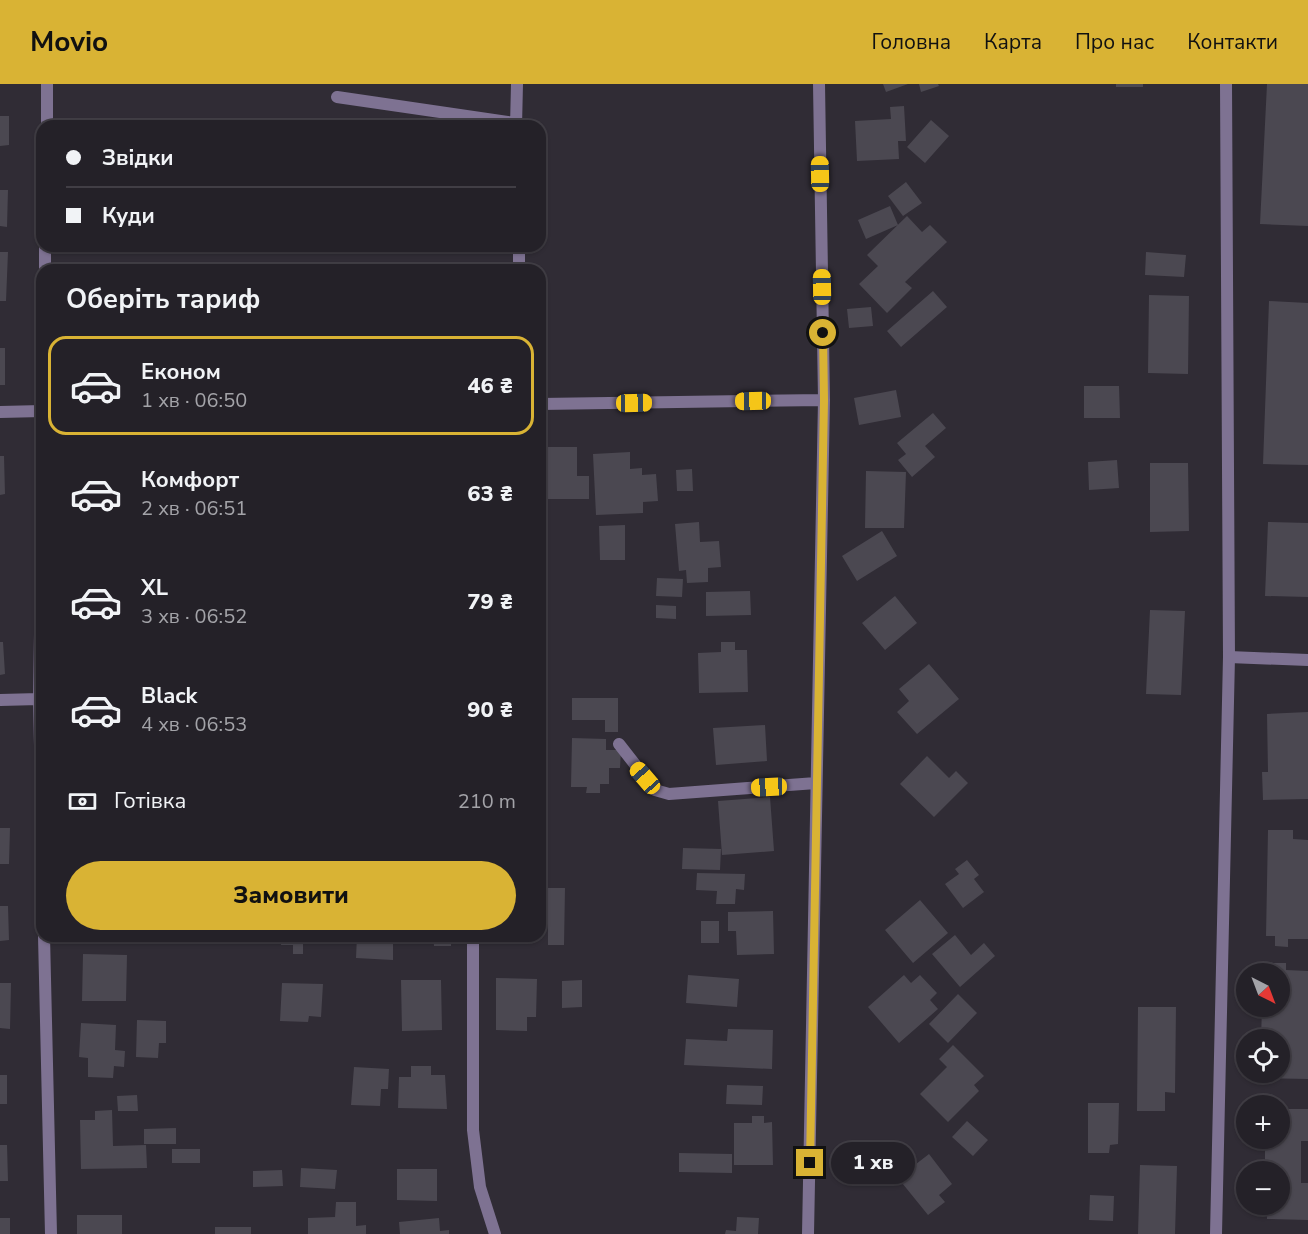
<!DOCTYPE html>
<html lang="uk">
<meta charset="utf-8">
<style>
:root{--surface:#242128;--page:#302e34;--text:#f1f3f6;--muted:#a3a3a8;--line:#413e45;--accent:#d9b334}
body{margin:0;font-family:"Nunito Sans",sans-serif;background:var(--page);color:var(--text);height:100vh;display:flex;flex-direction:column;font-size:22px;white-space:nowrap}
*{box-sizing:border-box;margin:0}
p{font-size:20px;color:var(--muted)}
.icon{flex:none;width:33px;height:33px;fill:none;stroke:currentColor;stroke-width:2;stroke-linecap:round;stroke-linejoin:round}
.map{position:relative;flex:1;overflow:hidden}
.side{position:absolute;left:36px;top:180px;width:510px;height:678px;display:flex;flex-direction:column;background:var(--surface);border-radius:18px;box-shadow:0 2px 4px #0004,0 0 0 2px var(--line)}
.side>*{flex:none}
.top-card{position:absolute;left:36px;top:36px;width:510px;height:132px;border-radius:18px;box-shadow:0 2px 4px #0004,0 0 0 2px var(--line);display:grid;align-content:center;height:132px;padding:0 30px;background:var(--surface)}
.needle{width:39px;rotate:138deg}
.controls{position:absolute;left:1236px;top:879px;display:grid;gap:12px}
.controls a{display:grid;place-items:center;width:54px;height:54px;border-radius:50%;background:var(--surface);box-shadow:0 2px 4px #0004,0 0 0 2px var(--line);font-size:30px}
.end{position:absolute;width:27px;height:27px;margin:-14px;border:8px solid #d9b334;background:#111;box-shadow:0 0 0 3px #111}
.from{border-radius:50%}
.bubble{position:absolute;height:42px;border-radius:21px;background:var(--surface);box-shadow:0 2px 4px #0004,0 0 0 2px var(--line);font-size:20px;font-weight:800;line-height:42px;text-align:center}
.car{position:absolute;width:18px;height:36px;margin:-18px -9px;border-radius:8px;box-shadow:0 0 4px 2px #0007;background:linear-gradient(#f5c518 24%,#345 0 40%,#f5c518 0 76%,#345 0 86%,#f5c518 0)}
.top-card b{display:flex;align-items:center;gap:21px;height:57px;font-size:22px}
.top-card b+b{border-top:2px solid var(--line)}
.top-card i{width:15px;height:15px;background:var(--text)}
ul{padding:0;list-style:none}
li{display:flex;align-items:center;gap:18px;height:99px;margin:0 12px 9px;padding:0 18px;border:3px solid transparent;border-radius:18px}
li div{flex:1}
li b{display:block;font-size:22px}
li em{font-style:normal;font-weight:800}
li.current{border-color:var(--accent)}
li>.icon{width:54px;height:54px;stroke-width:1.5}
h2{padding:0 30px;font-size:27px;line-height:72px}
.pay{display:flex;align-items:center;gap:15px;height:66px;padding:0 30px;font-size:22px}
.pay p{margin-inline-start:auto}
.primary-button{display:flex;gap:12px;margin-top:auto;padding:12px 30px}
.primary-button a{flex:1;height:69px;border-radius:36px;background:var(--accent);color:#111;font-size:24px;font-weight:800;line-height:69px;text-align:center}
header{display:flex;align-items:center;gap:36px;box-sizing:border-box;height:84px;padding:0 30px;background:var(--accent);color:#111}
header strong{font-size:28px}
nav{display:flex;gap:33px;margin-inline-start:auto;font-size:21px}
.map>svg:first-child{display:block}
</style>
<header>
<strong>Movio</strong>
<nav><a>Головна</a><a>Карта</a><a>Про нас</a><a>Контакти</a></nav>
</header>
<div class="map">
<svg width="1308" height="1150" viewBox="0 0 1308 1150">
<rect width="100%" height="100%" fill="#302c35"/>
<path fill="#4b4851" d="M883 0H908L886 8Z
M919 0H938L939 2 921 8Z
M1116 0H1143V3H1116Z
M1267 0H1308V142L1260 140Z
M904 22 906 57H898L899 75 857 77 855 37 891 35 890 23Z
M0 32H9V61L0 62Z
M931 36 949 52 925 79 907 63Z
M906 98 922 119 903 132 888 112Z
M0 106H8L7 143 0 142Z
M890 122 898 141 866 155 858 136Z
M907 132 922 148 930 141 947 158 905 198 912 204 887 229 859 200 878 182 867 171Z
M0 168H8L6 217H0Z
M1146 168 1186 171 1184 193 1145 191Z
M933 207 947 223 901 263 887 247Z
M1149 211 1189 212 1188 290 1148 289Z
M1269 217 1308 219V381L1263 380Z
M871 223 873 242 849 244 847 225Z
M0 264H5V301H0Z
M1084 302H1119L1120 334H1084Z
M896 306 901 333 859 341 854 314Z
M933 329 946 344 925 362 935 373 912 393 898 376 906 370 897 359Z
M540 363H577V392H589V415H540Z
M630 368V385L642 384V391L656 390 658 417 643 418V429L596 431 593 370Z
M0 372H4L5 410 0 411Z
M1117 376 1119 404 1089 406 1088 378Z
M1150 379H1188L1189 447 1150 448Z
M692 385 693 407H677L676 386Z
M866 387 906 388 904 444H865Z
M699 438 700 458 719 457 721 483 708 484V498L687 499 686 486 679 487 675 440Z
M1268 438 1308 439V513L1265 512Z
M625 441V476H600L599 442Z
M882 447 897 472 857 497 842 472Z
M657 494 683 495 682 513 656 512Z
M750 507 751 531 706 532V508Z
M895 512 917 539 885 566 862 539Z
M656 521 676 522V535L656 534Z
M1150 526 1185 527 1181 611 1146 610Z
M0 558H3L5 590 0 591Z
M721 558H735V566H747L748 608 699 609 698 569 721 568Z
M929 580 959 615 917 650 897 628 909 617 899 605Z
M572 614H618V648H605V636H572Z
M1308 628V715L1263 716 1262 688H1268L1267 630Z
M765 641 767 677 716 681 713 644Z
M572 654 606 655V666H621L620 684H609V700H600V709H586L587 703H571Z
M927 672 949 694 956 687 968 699 934 733 900 700Z
M770 713 774 767 722 771 718 717Z
M0 744H10L9 780H0Z
M1268 746H1293V755L1308 756V855H1288V863L1275 862V852H1266Z
M683 764 721 765 720 786 682 785Z
M967 776 979 791 974 795 984 808 963 824 945 800 959 790 955 785Z
M697 789 745 790 744 806 736 805 735 820H716L717 807 696 806Z
M548 804H565L564 861H548Z
M920 816 948 849 913 879 885 846Z
M0 822H8L9 856 0 857Z
M773 827 774 870 737 871 736 847H728V828Z
M701 837H719V859H701Z
M955 851 971 871 984 859 995 872 960 903 932 870Z
M282 852H322V857H303V870H293V861H281Z
M357 852H380V858L393 859V876L356 874Z
M433 852H451V862H434Z
M83 870 127 871 126 917H82Z
M1265 879H1286V886L1308 887V995L1260 994V988H1280V956H1261L1262 922H1280V890H1265Z
M688 891 739 895 737 923 686 919Z
M904 891 911 899 920 891 937 909 930 916 938 925 899 959 868 923Z
M496 894 537 895 536 933H527V947L496 946Z
M401 896H441L442 946 402 947Z
M582 896V923L562 924V897Z
M0 899H11L10 945 0 944Z
M282 899 323 900 321 933 309 932 308 938 280 937Z
M958 910 977 929 948 959 929 940Z
M1138 923H1176L1175 1009 1165 1008V1027H1137Z
M137 936 166 937V959H159L158 974 136 973Z
M81 939 116 941 115 966 125 967 124 983 114 982 113 994 88 993V974L79 973Z
M728 945 773 946 772 985 684 981 686 955 727 957Z
M953 961 984 992 974 1001 979 1007 948 1038 920 1010 947 983 939 975Z
M411 982H431V991H445L447 1025 398 1024 399 993H411Z
M354 983 389 985 388 1005H381L380 1022 351 1021Z
M0 991H7V1020H0Z
M727 1001 763 1002 762 1021 726 1020Z
M137 1011 138 1027H118L117 1012Z
M1088 1019H1119L1118 1060 1110 1061 1109 1069H1088Z
M1280 1025H1308V1057H1301V1099H1308V1136L1267 1135V1129H1250V1120H1280V1088H1255L1256 1076H1265V1054H1280Z
M112 1026 113 1062 146 1061 147 1084 81 1085 80 1036H95V1027Z
M752 1032H764V1039L772 1038 773 1081H734V1039H752Z
M967 1037 988 1056 973 1072 952 1053Z
M176 1044V1060H144V1045Z
M0 1061H7L8 1097H0Z
M172 1065H200V1079H172Z
M679 1069 732 1070V1089L679 1088Z
M929 1070 952 1100 939 1111 945 1118 928 1131 898 1094Z
M1140 1081 1177 1082 1175 1150H1138Z
M301 1084 337 1086 335 1105 300 1103Z
M397 1085H437V1117L397 1116Z
M282 1086 283 1102 253 1103V1087Z
M1090 1111 1114 1112 1113 1137 1089 1136Z
M336 1118H356V1142L366 1141V1150H308V1134L335 1133Z
M77 1131H122V1150H77Z
M737 1133 759 1134 758 1150H725L726 1146 736 1147Z
M0 1134H10V1150H0Z
M439 1134 440 1147 449 1146V1150H400L399 1138Z
M215 1143H251V1150H215Z"/>
<g fill="none" stroke-linecap="round" stroke-linejoin="round">
<path stroke="#7e7292" stroke-width="12" d="M337 13 515 39
M47 42V0
M516 42 517 0
M45 186V162
M519 186V162
M540 320 824 316
M0 328 42 327
M42 419 39 615 42 755
M1229 573 1308 576
M0 616 39 615
M619 660 655 706 669 710 816 699
M44 852 51 1150
M473 852V1046L480 1103 495 1150
M808 1150 824 316 819 0
M1216 1150 1229 573 1226 0"/>
</g>
<g fill="none" stroke-linecap="round" stroke-linejoin="round">
<path stroke="#d9b334" stroke-width="8" d="M810 1079 824 316 823 249"/>
</g>
</svg>
<div class="controls">
<a><svg class="needle" viewBox="-14 -14 28 28"><path d="M0-13l5 13h-10z" fill="#e53935"/><path d="M0 13l5-13h-10z" fill="#a3a3a8"/></svg></a>
<a><svg class="icon" aria-label="locate" viewBox="0 0 24 24"><circle cx="12" cy="12" r="6"/><path d="M12 2v4M12 18v4M2 12h4M18 12h4"/></svg></a>
<a>+</a>
<a>−</a>
</div>
<i class="end from" style="left:823px;top:249px"></i>
<i class="end" style="left:810px;top:1079px"></i>
<div class="bubble" style="left:831px;top:1058px;width:84px">1 хв</div>
<i class="car" style="left:820px;top:90px;rotate:359deg"></i>
<i class="car" style="left:822px;top:203px;rotate:359deg"></i>
<i class="car" style="left:753px;top:317px;rotate:269deg"></i>
<i class="car" style="left:634px;top:319px;rotate:89deg"></i>
<i class="car" style="left:645px;top:694px;rotate:319deg"></i>
<i class="car" style="left:769px;top:703px;rotate:267deg"></i>
<div class="top-card">
<b><i class="from"></i>Звідки</b>
<b><i></i>Куди</b>
</div>
<section class="side">
<h2>Оберіть тариф</h2>
<ul>
<li class="current"><svg class="icon" aria-label="car" viewBox="0 0 24 24"><path d="M5 17H2v-5l4-1 3-4h7l3 4 3 1v5h-3M9 17h6M6 11h13"/><circle cx="7" cy="17" r="2"/><circle cx="17" cy="17" r="2"/></svg><div><b>Економ</b><p>1 хв · 06:50</p></div><em>46 ₴</em></li>
<li><svg class="icon" aria-label="car" viewBox="0 0 24 24"><path d="M5 17H2v-5l4-1 3-4h7l3 4 3 1v5h-3M9 17h6M6 11h13"/><circle cx="7" cy="17" r="2"/><circle cx="17" cy="17" r="2"/></svg><div><b>Комфорт</b><p>2 хв · 06:51</p></div><em>63 ₴</em></li>
<li><svg class="icon" aria-label="car" viewBox="0 0 24 24"><path d="M5 17H2v-5l4-1 3-4h7l3 4 3 1v5h-3M9 17h6M6 11h13"/><circle cx="7" cy="17" r="2"/><circle cx="17" cy="17" r="2"/></svg><div><b>XL</b><p>3 хв · 06:52</p></div><em>79 ₴</em></li>
<li><svg class="icon" aria-label="car" viewBox="0 0 24 24"><path d="M5 17H2v-5l4-1 3-4h7l3 4 3 1v5h-3M9 17h6M6 11h13"/><circle cx="7" cy="17" r="2"/><circle cx="17" cy="17" r="2"/></svg><div><b>Black</b><p>4 хв · 06:53</p></div><em>90 ₴</em></li>
</ul>
<div class="pay"><svg class="icon" aria-label="cash" viewBox="0 0 24 24"><path d="M3 7h18v10H3z"/><circle cx="12" cy="12" r="2"/></svg>Готівка<p>210 m</p></div>
<div class="primary-button"><a>Замовити</a></div>
</section>
</div>
